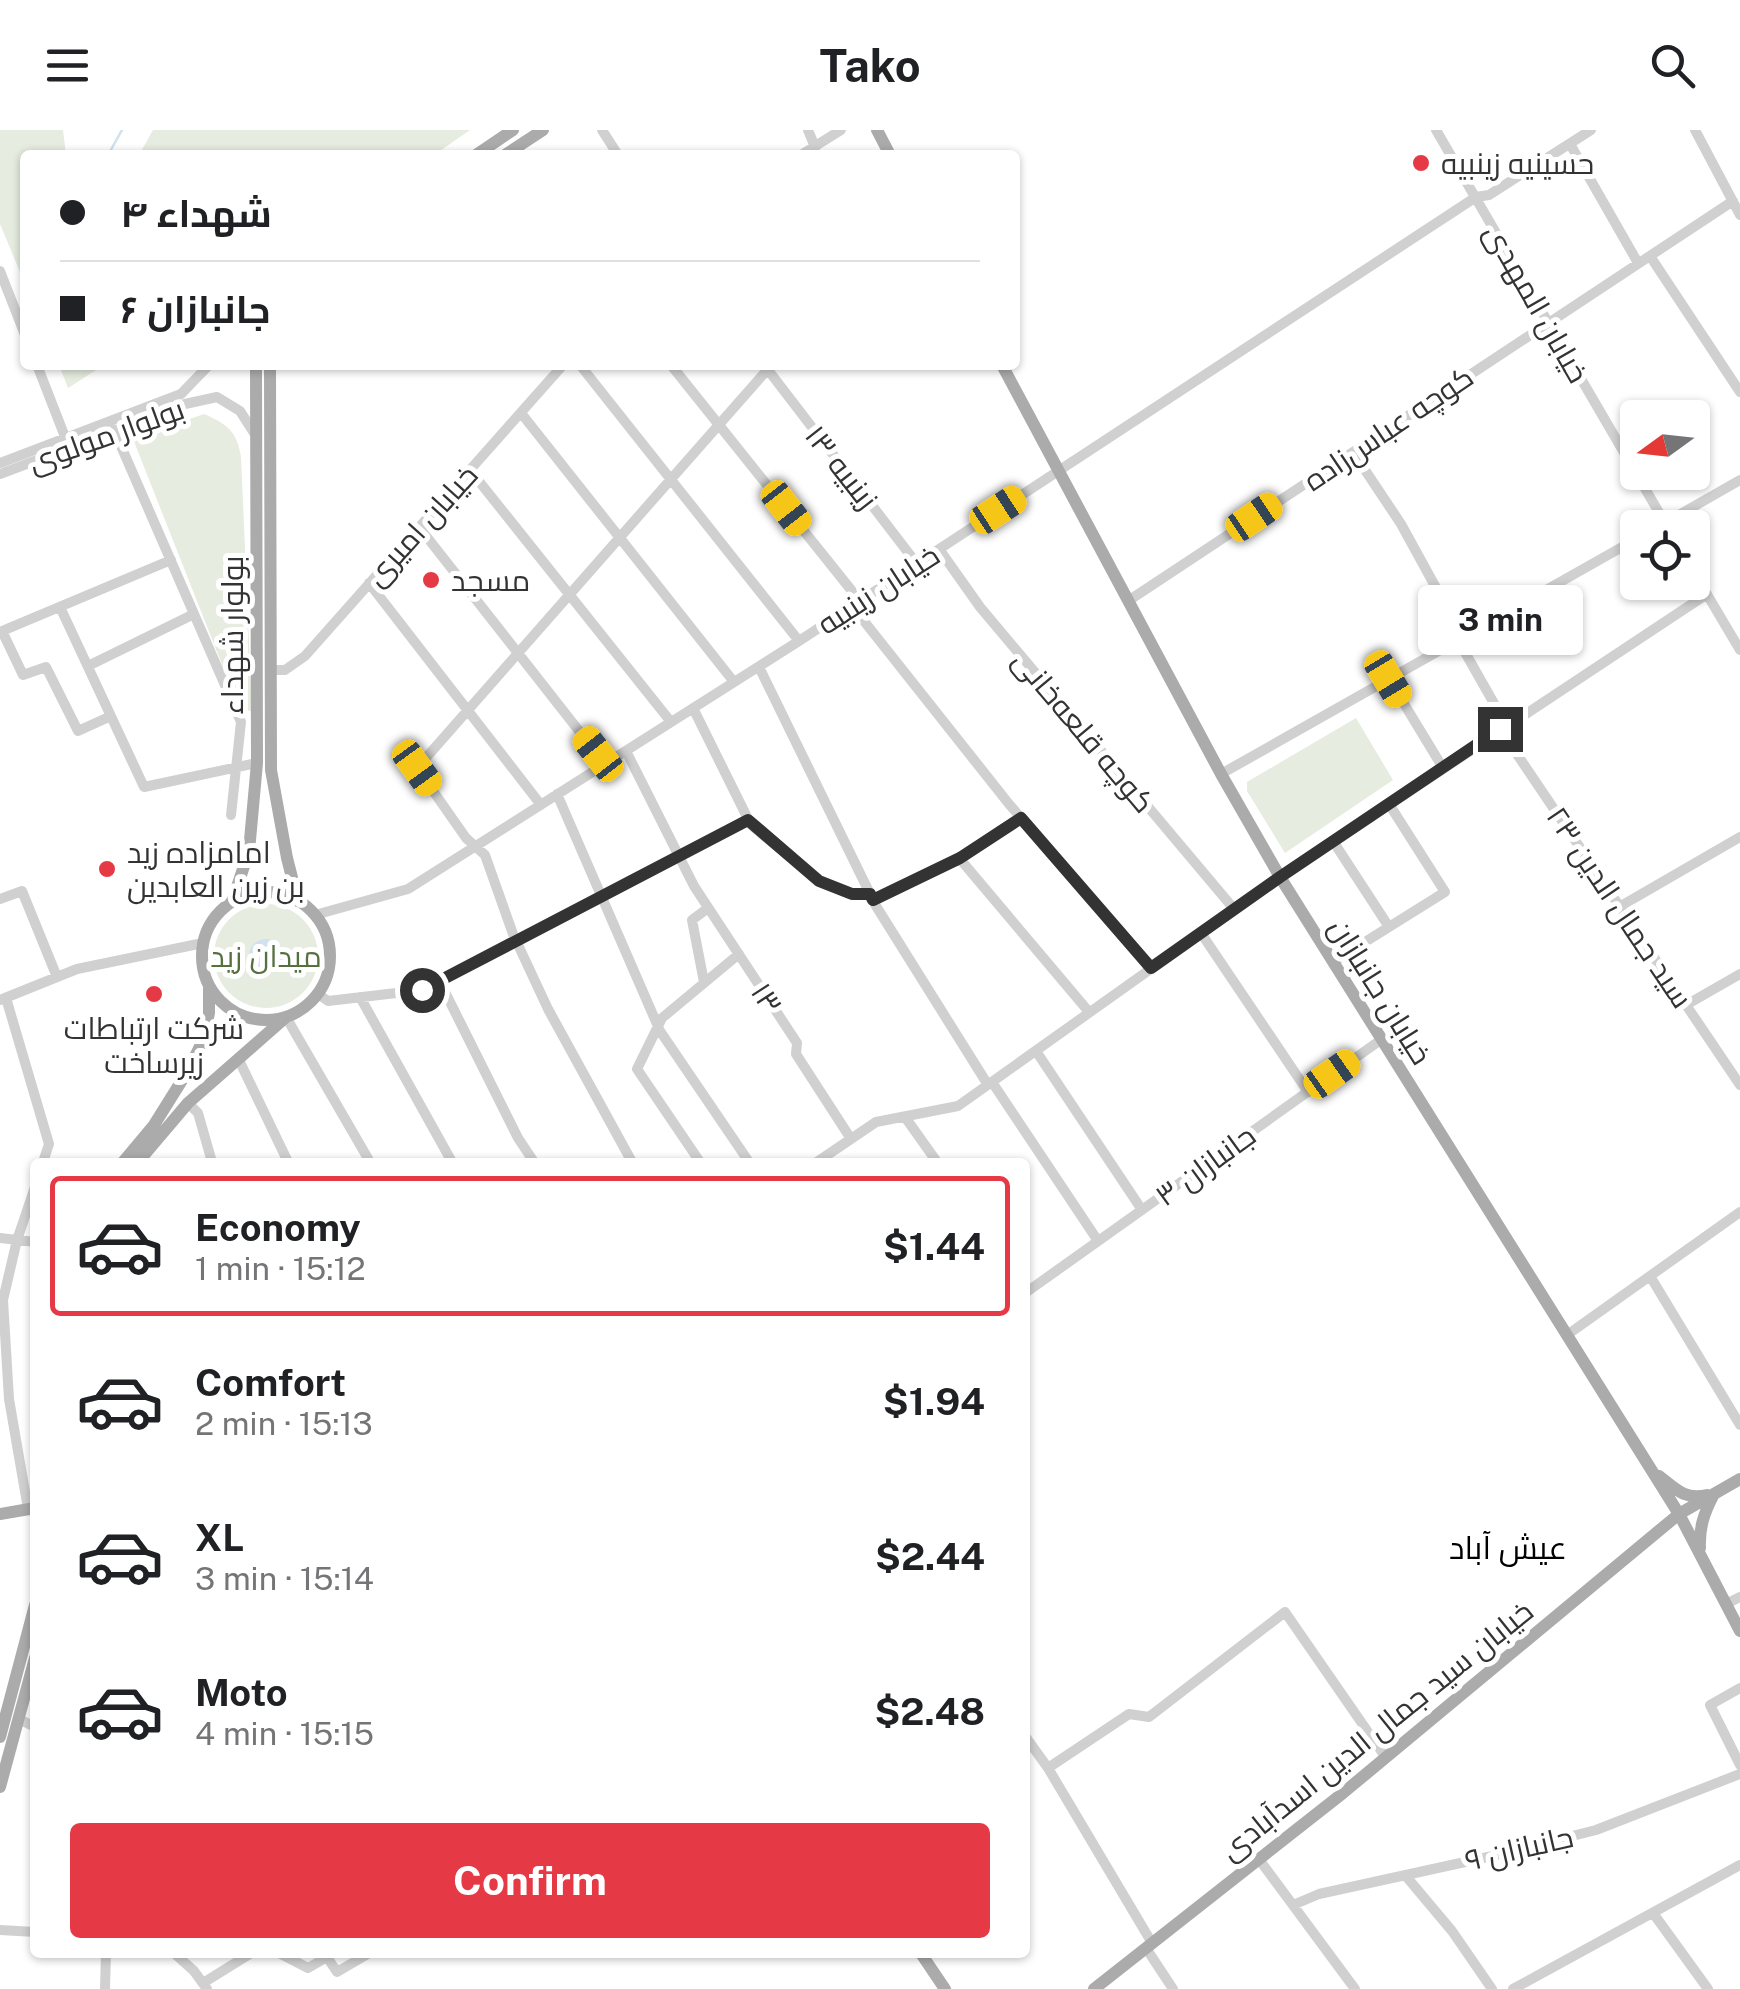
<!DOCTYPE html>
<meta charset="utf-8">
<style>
:root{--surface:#fff;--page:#f2f2f2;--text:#202124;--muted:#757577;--line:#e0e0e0;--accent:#e63946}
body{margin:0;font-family:"Public Sans",Cairo,sans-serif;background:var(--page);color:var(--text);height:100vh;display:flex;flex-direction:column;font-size:38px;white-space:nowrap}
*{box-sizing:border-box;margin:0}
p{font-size:32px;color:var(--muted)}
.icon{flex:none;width:55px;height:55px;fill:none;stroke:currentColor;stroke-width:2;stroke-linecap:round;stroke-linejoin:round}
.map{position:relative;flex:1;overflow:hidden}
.details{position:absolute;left:30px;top:1028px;width:1000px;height:800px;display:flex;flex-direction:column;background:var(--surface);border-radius:10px;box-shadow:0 2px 8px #0004}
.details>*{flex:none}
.guide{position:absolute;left:20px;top:20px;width:1000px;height:220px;border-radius:10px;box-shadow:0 2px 8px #0004;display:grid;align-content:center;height:220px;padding:0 40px;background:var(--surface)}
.needle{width:65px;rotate:255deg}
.fabs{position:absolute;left:1620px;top:270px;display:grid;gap:20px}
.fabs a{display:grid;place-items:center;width:90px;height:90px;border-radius:10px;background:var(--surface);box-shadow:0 2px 8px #0004;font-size:50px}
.end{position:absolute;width:45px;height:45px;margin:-22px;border:12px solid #333;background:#fff;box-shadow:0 0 0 5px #fff}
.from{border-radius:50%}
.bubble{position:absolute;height:70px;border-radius:10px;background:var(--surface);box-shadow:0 2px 8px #0004;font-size:32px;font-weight:700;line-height:70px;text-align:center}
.car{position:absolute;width:30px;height:60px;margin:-30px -15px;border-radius:12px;box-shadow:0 0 8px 2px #0007;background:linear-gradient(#f5c518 24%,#345 0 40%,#f5c518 0 76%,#345 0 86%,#f5c518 0)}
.guide b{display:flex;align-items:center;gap:35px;height:95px;font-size:38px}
.guide b+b{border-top:2px solid var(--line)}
.guide i{width:25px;height:25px;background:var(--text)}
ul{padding:18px 0 0;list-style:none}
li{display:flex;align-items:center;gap:30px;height:140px;margin:0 20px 15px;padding:0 20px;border:5px solid transparent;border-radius:10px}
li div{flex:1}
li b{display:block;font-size:38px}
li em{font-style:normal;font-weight:700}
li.on{border-color:var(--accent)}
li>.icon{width:90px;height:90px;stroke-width:1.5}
.action{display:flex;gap:20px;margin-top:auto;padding:20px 40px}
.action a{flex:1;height:115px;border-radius:10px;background:var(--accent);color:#fff;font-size:40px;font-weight:700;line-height:115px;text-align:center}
header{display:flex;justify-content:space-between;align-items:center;height:130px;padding:0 40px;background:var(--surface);font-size:45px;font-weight:700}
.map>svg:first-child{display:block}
</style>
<header><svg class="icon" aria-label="menu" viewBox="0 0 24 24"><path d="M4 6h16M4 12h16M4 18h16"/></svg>Tako<svg class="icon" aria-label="search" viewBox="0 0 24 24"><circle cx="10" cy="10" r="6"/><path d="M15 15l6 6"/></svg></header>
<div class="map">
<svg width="1740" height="1859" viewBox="0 0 1740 1859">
<rect width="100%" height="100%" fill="#fff"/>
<path fill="#e6ecdf" d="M0 0H63L66 25H25V154L0 94Z
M153 0H470L434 25H139Z
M59 235H104L68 258Z
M204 284C227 294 237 301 241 327L252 581 240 580 133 309Z
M1356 588 1393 650 1285 723 1247 661V652Z
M214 826a52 52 0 1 1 104 0a52 52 0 1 1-104 0Z"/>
<path fill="#cfe2ee" d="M249 826a17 17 0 1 1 34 0a17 17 0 1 1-34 0Z"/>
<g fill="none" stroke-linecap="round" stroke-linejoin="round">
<path stroke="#cfe2ee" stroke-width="2.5" d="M108 25 122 0"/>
<path stroke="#d0d0d0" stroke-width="10" d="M602 0 618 25
M808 0 815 17
M1436 0 1668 398
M1695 0 1740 85
M1570 14 1638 133
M801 25 841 0
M1650 126 1740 262
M0 141 25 205
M37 235 67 312
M580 235 799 511
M671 235 860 471
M765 236 917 434
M521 283 734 552
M114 300 241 592 231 685
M1353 322 1401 394 1463 507
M0 333 181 264 209 235
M470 340 671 592
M0 344 185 274 217 267 240 281 256 306
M419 397 605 634
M1656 398 1740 350
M939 419 980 477 1234 779
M1692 439 1740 520
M369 453 541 675
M1128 471 1733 71
M852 476 1009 674 1151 838
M60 477 144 657 257 633
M2 501 23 545 46 537 78 601 111 586
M0 502 171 430
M1458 510 1500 584V599
M88 536 194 484
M759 537 876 776 988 955
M270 540H285L305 526 563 235
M1389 549 1443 638
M693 578 751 695 819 751 852 764H870
M1500 599 1740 955
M626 621 694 756 797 913 796 924 851 1009
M1221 644 1638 408
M557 664 660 901 749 1032
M1333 711 1389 797
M960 729 1089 882
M0 769 22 761 57 847
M873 769 960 729 1021 687
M1619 777 1740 707
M315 785 408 759 799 511 1476 67 1489 65 1591 0
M1201 803 1308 962
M1333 832 1445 762 1389 674
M440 852 518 1008 534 1032
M704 852 692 790 708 778
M318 864 328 871 422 860 748 691
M360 867 452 1032
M6 868 49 1014 43 1032
M0 870 77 839 203 813
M1686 875 1740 844
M286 887 370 1032
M1036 921 1142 1080
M238 928 288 1032
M992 952 1098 1111
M188 973 198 983 212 1032
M905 987 937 1032
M632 1032 548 879 513 804 485 725 466 708 417 638 767 240
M700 1032 637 939 662 888 739 824
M817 1032 876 992 958 976 1280 747 1707 464
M0 1108 35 1112
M1650 1146 1740 1295
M1025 1156 1028 1161 1382 909
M1567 1205 1740 1082
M28 1379 9 1269 3 1170 17 1110 35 1057
M1726 1474 1740 1467
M1740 1558 1710 1575 1740 1635
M19 1589 35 1597
M1025 1606 1048 1638 1152 1813
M1048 1638 1129 1584 1149 1587 1285 1482 1386 1628
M1258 1728 1355 1859
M1405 1745 1452 1801 1492 1859
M1293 1775 1319 1764 1497 1725 1596 1700 1740 1644
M1653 1783 1708 1859
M0 1800 35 1802
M1146 1818 1173 1859
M173 1822 194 1841 207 1859
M277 1822 308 1838 327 1827 337 1842 371 1822
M203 1853 253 1822
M105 1859 106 1822
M1513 1859 1740 1735"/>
<path stroke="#ababab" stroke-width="12" d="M877 0 890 25
M476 25 513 0
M505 25 543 0
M270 235 271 640 287 728 298 771
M1002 235 1221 644 1280 747 1679 1384 1740 1501
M202 826a64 64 0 1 1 128 0a64 64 0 1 1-128 0Z
M232 772 249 721 257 633 256 235
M123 1032 154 995 189 939 203 910 209 883V858
M138 1032 188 973 285 888
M1659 1346C1676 1359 1684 1370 1707 1365
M0 1384 35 1378
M1700 1418C1699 1398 1704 1383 1713 1366
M0 1607 35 1475
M0 1657 35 1528
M920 1822 945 1859
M1094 1859 1343 1663 1679 1384 1740 1349"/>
</g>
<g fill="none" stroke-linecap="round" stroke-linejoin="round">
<path stroke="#333" stroke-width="12" d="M422 860 748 690 819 751 852 764H870L873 770 960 728 1021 688 1151 838 1280 747 1500 599"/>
</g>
<g fill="#e63946" stroke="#fff" stroke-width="4">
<circle cx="1421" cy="33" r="10"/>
<circle cx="431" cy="450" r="10"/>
<circle cx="107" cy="739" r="10"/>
<circle cx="154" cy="864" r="10"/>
</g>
<g text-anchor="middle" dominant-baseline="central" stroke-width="10" stroke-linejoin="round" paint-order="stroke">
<g font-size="30" fill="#333" stroke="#fff" text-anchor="start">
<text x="1441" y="33">حسینیه زینبیه</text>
<text x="451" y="450">مسجد</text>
<text x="127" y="722">امامزاده زید<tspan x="127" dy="34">بن زین العابدین</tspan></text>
<text x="154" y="898" text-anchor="middle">شرکت ارتباطات<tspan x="154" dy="34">زیرساخت</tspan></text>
</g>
<g font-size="30" fill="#333" stroke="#fff">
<text transform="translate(1537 173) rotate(60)">خیابان المهدی</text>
<text transform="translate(1388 298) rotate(-34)">کوچه عباس‌زاده</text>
<text transform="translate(106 305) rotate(-20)">بولوار مولوی</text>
<text transform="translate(842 337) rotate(52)">زینبیه ۱۳</text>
<text transform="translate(421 395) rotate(-48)">خیابان امیری</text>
<text transform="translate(878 459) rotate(-33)">خیابان زینبیه</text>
<text transform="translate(232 505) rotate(-90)">بولوار شهداء</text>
<text transform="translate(1084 601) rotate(50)">کوچه قلعه‌خانی</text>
<text transform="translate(1620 777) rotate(56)">سید جمال الدین ۲۳</text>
<text transform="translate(1381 861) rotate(58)">خیابان جانبازان</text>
<text transform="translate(767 868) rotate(57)">۱۳</text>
<text transform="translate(1205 1035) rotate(-36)">جانبازان ۳</text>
<text transform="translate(1376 1600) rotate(-39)">خیابان سید جمال الدین اسدآبادی</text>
<text transform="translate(1519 1718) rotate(-13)">جانبازان ۹</text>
</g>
<g font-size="30" fill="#56703f" stroke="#fff">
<text x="266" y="826">میدان زید</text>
</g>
<g font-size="32" fill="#000" stroke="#fff">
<text x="1508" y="1417">عیش آباد</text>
</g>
</g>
</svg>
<div class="fabs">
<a><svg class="needle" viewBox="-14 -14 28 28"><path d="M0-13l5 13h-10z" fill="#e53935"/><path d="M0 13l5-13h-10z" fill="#757577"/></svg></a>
<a><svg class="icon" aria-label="locate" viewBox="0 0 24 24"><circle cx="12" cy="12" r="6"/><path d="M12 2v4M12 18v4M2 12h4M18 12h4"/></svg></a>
</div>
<i class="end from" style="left:422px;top:860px"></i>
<i class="end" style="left:1500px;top:599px"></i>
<div class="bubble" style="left:1418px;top:455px;width:165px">3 min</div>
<i class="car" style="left:786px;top:378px;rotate:142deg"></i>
<i class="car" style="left:998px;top:380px;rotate:57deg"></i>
<i class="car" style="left:1254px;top:387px;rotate:56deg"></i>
<i class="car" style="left:1388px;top:549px;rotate:149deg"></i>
<i class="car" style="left:598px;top:624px;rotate:322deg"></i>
<i class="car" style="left:417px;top:638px;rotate:144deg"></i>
<i class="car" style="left:1332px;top:944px;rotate:55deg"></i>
<div class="guide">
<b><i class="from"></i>شهداء ۴</b>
<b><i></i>جانبازان ۶</b>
</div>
<section class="details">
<ul>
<li class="on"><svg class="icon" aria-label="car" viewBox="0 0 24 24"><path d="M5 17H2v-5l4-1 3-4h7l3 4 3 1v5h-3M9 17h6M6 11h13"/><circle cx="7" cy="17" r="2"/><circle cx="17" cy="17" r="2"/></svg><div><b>Economy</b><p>1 min · 15:12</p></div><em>$1.44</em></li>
<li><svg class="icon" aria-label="car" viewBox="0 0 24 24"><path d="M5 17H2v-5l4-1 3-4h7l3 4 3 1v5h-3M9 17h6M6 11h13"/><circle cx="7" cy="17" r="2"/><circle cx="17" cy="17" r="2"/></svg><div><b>Comfort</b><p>2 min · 15:13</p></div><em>$1.94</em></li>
<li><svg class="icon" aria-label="car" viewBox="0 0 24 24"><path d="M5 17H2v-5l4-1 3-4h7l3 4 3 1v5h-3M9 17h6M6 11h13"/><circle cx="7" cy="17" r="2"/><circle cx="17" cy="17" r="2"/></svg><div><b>XL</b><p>3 min · 15:14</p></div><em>$2.44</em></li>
<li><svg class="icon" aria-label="car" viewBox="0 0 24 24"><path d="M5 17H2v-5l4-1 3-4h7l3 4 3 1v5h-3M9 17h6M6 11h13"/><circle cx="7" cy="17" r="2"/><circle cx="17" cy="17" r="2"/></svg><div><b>Moto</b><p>4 min · 15:15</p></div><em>$2.48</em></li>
</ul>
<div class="action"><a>Confirm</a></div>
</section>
</div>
